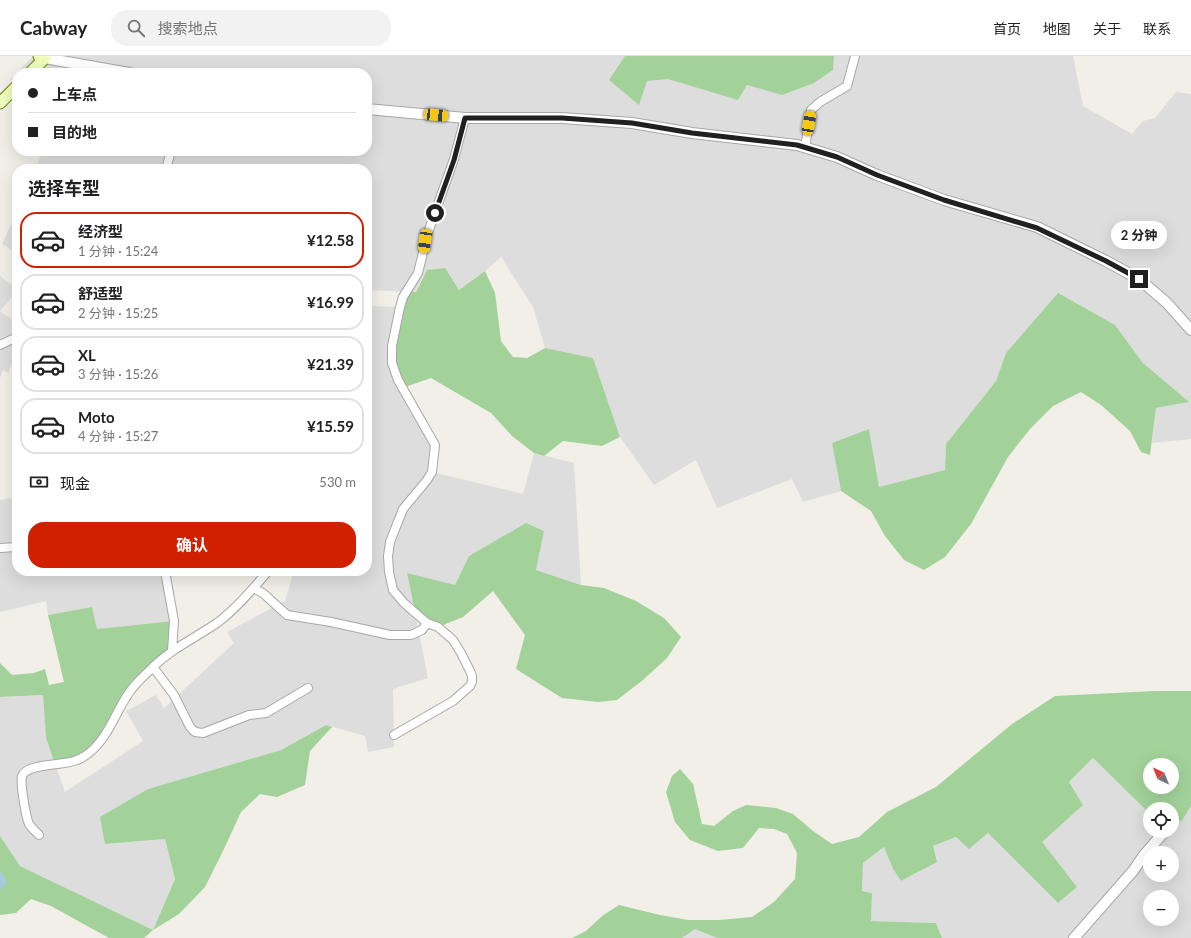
<!DOCTYPE html>
<html lang="zh">
<meta charset="utf-8">
<style>
:root{--surface:#fff;--page:#f2f2f2;--text:#202124;--muted:#757577;--line:#e0e0e0;--accent:#d12000}
body{margin:0;font-family:Lato,"Noto Sans SC",sans-serif;background:var(--page);color:var(--text);height:100vh;display:flex;flex-direction:column;font-size:15px;white-space:nowrap}
*{box-sizing:border-box;margin:0}
p{font-size:13px;color:var(--muted)}
.icon{flex:none;width:22px;height:22px;fill:none;stroke:currentColor;stroke-width:2;stroke-linecap:round;stroke-linejoin:round}
.map{position:relative;flex:1;overflow:hidden}
.panel{position:absolute;left:12px;top:108px;width:360px;height:412px;display:flex;flex-direction:column;background:var(--surface);border-radius:16px;box-shadow:0 4px 16px #0002}
.panel>*{flex:none}
.banner{position:absolute;left:12px;top:12px;width:360px;height:88px;border-radius:16px;box-shadow:0 4px 16px #0002;display:grid;align-content:center;height:88px;padding:0 16px;background:var(--surface)}
.needle{width:26px;rotate:317deg}
.buttons{position:absolute;left:1143px;top:702px;display:grid;gap:8px}
.buttons a{display:grid;place-items:center;width:36px;height:36px;border-radius:50%;background:var(--surface);box-shadow:0 4px 16px #0002;font-size:20px}
.end{position:absolute;width:18px;height:18px;margin:-9px;border:5px solid #202020;background:#fff;box-shadow:0 0 0 2px #fff}
.from{border-radius:50%}
.bubble{position:absolute;height:28px;border-radius:14px;background:var(--surface);box-shadow:0 4px 16px #0002;font-size:13px;font-weight:700;line-height:28px;text-align:center}
.car{position:absolute;width:12px;height:24px;margin:-12px -6px;border-radius:5px;box-shadow:0 0 3px 1px #0007;background:linear-gradient(#f5c518 24%,#345 0 40%,#f5c518 0 76%,#345 0 86%,#f5c518 0)}
.banner b{display:flex;align-items:center;gap:14px;height:38px;font-size:15px}
.banner b+b{border-top:1px solid var(--line)}
.banner i{width:10px;height:10px;background:var(--text)}
ul{padding:0;list-style:none}
li{display:flex;align-items:center;gap:12px;height:56px;margin:0 8px 6px;padding:0 8px;border:2px solid var(--line);border-radius:16px}
li div{flex:1}
li b{display:block;font-size:15px}
li em{font-style:normal;font-weight:700}
li.current{border-color:var(--accent)}
li>.icon{width:36px;height:36px;stroke-width:1.5}
h2{padding:0 16px;font-size:18px;line-height:48px}
.pay{display:flex;align-items:center;gap:10px;height:44px;padding:0 16px;font-size:15px}
.pay p{margin-inline-start:auto}
.action{display:flex;gap:8px;margin-top:auto;padding:8px 16px}
.action a{flex:1;height:46px;border-radius:16px;background:var(--accent);color:#fff;font-size:16px;font-weight:700;line-height:46px;text-align:center}
header{display:flex;align-items:center;gap:24px;box-sizing:border-box;height:56px;padding:0 20px;background:var(--surface);border-bottom:1px solid var(--line)}
header strong{font-size:19px}
nav{display:flex;gap:22px;margin-inline-start:auto;font-size:14px}
.search{width:280px;height:36px;background:var(--page);display:flex;align-items:center;gap:10px;box-sizing:border-box;padding:0 14px;border-radius:16px;color:var(--muted);font-size:15px}
.map>svg:first-child{display:block}
</style>
<header>
<strong>Cabway</strong>
<div class="search"><svg class="icon" aria-label="search" viewBox="0 0 24 24"><circle cx="10" cy="10" r="6"/><path d="M15 15l6 6"/></svg>搜索地点</div>
<nav><a>首页</a><a>地图</a><a>关于</a><a>联系</a></nav>
</header>
<div class="map">
<svg width="1191" height="882" viewBox="0 0 1191 882">
<rect width="100%" height="100%" fill="#f1efe7"/>
<path fill="#dedddd" fill-rule="evenodd" d="M33 0H1073L1083 50 1132 78 1143 65 1155 62 1176 36 1191 38V383L1152 387 1156 352 1188 346 1143 307 1115 269 1006 297 996 325 946 388 945 414 879 431 869 373 832 387 841 435 803 446 792 423 717 452 696 404 654 429 620 381 593 302 545 292 533 251 501 201 485 215 459 234 427 214 415 236 367 234V113H35L43 95H367V17H17V29L10 24Z
M17 156V197L2 188Z
M0 220 17 233V235L0 255Z
M369 250 400 251 392 307 433 384 432 416 523 438 534 397 574 407 581 529 536 514 544 475 469 500 455 530 407 517 428 622 393 633 394 691 368 696 365 680 326 669 281 694 148 733 105 788 165 783 175 823 153 874 20 810 0 780V641L43 639 46 682 65 736 143 685 126 655 156 639 164 652 234 587 227 576 285 545 294 515H367V263Z
M0 255 17 267V295L8 317 3 314 0 322Z
M17 441V515H165L174 565 97 573 92 551 48 559 46 545 0 556V444Z
M1093 702 1150 758V775H1172V757L1181 766 1191 750V882H942L936 867 871 865 872 837 862 835 863 807 884 791 893 813 901 825 917 817 933 790 956 781 988 777 1058 847 1077 831 1041 786 1082 750 1069 726ZM1150 797H1172V819H1150ZM1150 841H1172V863H1150Z
M695 873 717 882H682Z"/>
<path fill="#a2d29a" fill-rule="evenodd" d="M625 0H834L833 14 814 27 782 39 747 29 738 44 668 23 647 25 639 49 609 24Z
M445 212 459 234 485 215 495 237 501 285 513 301 527 302 545 292 593 302 620 381 602 390 563 385 544 400 534 397 512 380 491 357 431 322 402 332 398 324 392 290 407 235 416 236 427 214Z
M1058 237 1115 269 1143 307 1189 346 1156 352 1150 399 1141 396 1130 375 1101 349 1081 336 1053 350 1030 373 1008 401 971 468 945 501 924 514 904 504 885 480 871 455 841 435 832 387 869 373 879 431 945 414 946 388 996 325 1006 297Z
M526 467 544 475 536 514 581 529 604 532 636 545 664 562 681 581 667 602 643 624 617 644 598 646 562 642 516 613 525 579 493 535 463 561 438 571 415 556 407 517 455 529 469 500Z
M92 551 97 573 174 565 172 595 131 634 102 683 83 702 55 708 46 682 43 639 0 641V607L12 619 34 617 45 613 49 629 64 626 48 559Z
M1155 635H1191V750L1181 766 1172 757V753H1150V758L1093 702 1069 726 1083 749 1042 786 1077 831 1058 847 988 777 969 793 956 781 933 790 937 806 901 825 893 813 884 791 863 807 862 835 872 837 871 865 936 867 942 882H717L695 873 682 882H572L586 875 602 860 619 849 660 859 688 864H719L752 861 774 846 795 823 797 797 787 778 774 773 759 772 743 792 718 795 690 784 675 766 666 736 672 720 680 713 693 728 702 768 714 770 733 755 746 749 776 752 793 758 813 775 832 788 859 781 887 756 936 731 1012 668 1055 640ZM1150 709H1172V731H1150Z
M326 669 332 671 310 695 305 729 277 741 260 738 241 756 223 795 205 831 179 858 153 874 144 882H109L51 850 31 843 16 857 0 859V780L20 810 153 874 175 823 165 783 105 788 100 761 148 733 281 694Z"/>
<path fill="#a6cae0" d="M0 814 7 826 0 834Z"/>
<g fill="none" stroke-linecap="round" stroke-linejoin="round">
<defs>
<path id="minor" d="M805 92 811 54 820 46 847 30 855 0
M166 113 171 95
M0 289 17 281
M0 492 17 491
M165 515 174 565 172 595
M254 532 264 538 287 559 331 566 390 579H411L422 574 427 567
M153 611 174 639 190 671 195 676 203 677 249 659 266 657 308 632
M394 679 453 645 470 630 472 626V620L470 615 461 597 453 584 438 571 427 567 404 547 393 534 389 516 388 500 390 486 403 453 427 424 432 416 435 389 398 324 392 307V290L400 251 403 241 418 217 422 201 425 185 454 103 465 62
M39 779C36 776 32 772 29 768 26 762 20 727 22 720 26 709 55 709 64 707 73 706 82 703 89 697 109 681 116 654 131 634 137 626 145 619 152 612 171 593 195 582 217 567 236 553 253 533 268 515"/>
<path id="tertiary" d="M45 2 129 17
M367 53 465 62H562L632 67 692 77 797 89 837 101 877 119 944 144 1037 171 1106 205 1139 223 1167 247 1191 274
M1074 882 1133 815 1144 799 1165 775"/>
<path id="secondary" d="M30 17 45 2 39 0
M0 47 17 30"/>
</defs>
<use href="#minor" stroke="#a7a7a7" stroke-width="10"/>
<use href="#tertiary" stroke="#a7a7a7" stroke-width="12"/>
<use href="#secondary" stroke="#5d7e01" stroke-width="13"/>
<use href="#minor" stroke="#fff" stroke-width="8"/>
<use href="#tertiary" stroke="#fff" stroke-width="10"/>
<use href="#secondary" stroke="#effcba" stroke-width="11"/>
</g>
<g fill="none" stroke-linecap="round" stroke-linejoin="round">
<path stroke="#202020" stroke-width="5" d="M435 157 454 104 465 62H562L632 67 692 77 797 89 837 101 877 119 944 144 1037 172 1106 205 1139 223"/>
</g>
</svg>
<div class="buttons">
<a><svg class="needle" viewBox="-14 -14 28 28"><path d="M0-13l5 13h-10z" fill="#e53935"/><path d="M0 13l5-13h-10z" fill="#757577"/></svg></a>
<a><svg class="icon" aria-label="locate" viewBox="0 0 24 24"><circle cx="12" cy="12" r="6"/><path d="M12 2v4M12 18v4M2 12h4M18 12h4"/></svg></a>
<a>+</a>
<a>−</a>
</div>
<i class="end from" style="left:435px;top:157px"></i>
<i class="end" style="left:1139px;top:223px"></i>
<div class="bubble" style="left:1111px;top:165px;width:56px">2 分钟</div>
<i class="car" style="left:436px;top:59px;rotate:95deg"></i>
<i class="car" style="left:809px;top:67px;rotate:10deg"></i>
<i class="car" style="left:425px;top:185px;rotate:188deg"></i>
<div class="banner">
<b><i class="from"></i>上车点</b>
<b><i></i>目的地</b>
</div>
<section class="panel">
<h2>选择车型</h2>
<ul>
<li class="current"><svg class="icon" aria-label="car" viewBox="0 0 24 24"><path d="M5 17H2v-5l4-1 3-4h7l3 4 3 1v5h-3M9 17h6M6 11h13"/><circle cx="7" cy="17" r="2"/><circle cx="17" cy="17" r="2"/></svg><div><b>经济型</b><p>1 分钟 · 15:24</p></div><em>¥12.58</em></li>
<li><svg class="icon" aria-label="car" viewBox="0 0 24 24"><path d="M5 17H2v-5l4-1 3-4h7l3 4 3 1v5h-3M9 17h6M6 11h13"/><circle cx="7" cy="17" r="2"/><circle cx="17" cy="17" r="2"/></svg><div><b>舒适型</b><p>2 分钟 · 15:25</p></div><em>¥16.99</em></li>
<li><svg class="icon" aria-label="car" viewBox="0 0 24 24"><path d="M5 17H2v-5l4-1 3-4h7l3 4 3 1v5h-3M9 17h6M6 11h13"/><circle cx="7" cy="17" r="2"/><circle cx="17" cy="17" r="2"/></svg><div><b>XL</b><p>3 分钟 · 15:26</p></div><em>¥21.39</em></li>
<li><svg class="icon" aria-label="car" viewBox="0 0 24 24"><path d="M5 17H2v-5l4-1 3-4h7l3 4 3 1v5h-3M9 17h6M6 11h13"/><circle cx="7" cy="17" r="2"/><circle cx="17" cy="17" r="2"/></svg><div><b>Moto</b><p>4 分钟 · 15:27</p></div><em>¥15.59</em></li>
</ul>
<div class="pay"><svg class="icon" aria-label="cash" viewBox="0 0 24 24"><path d="M3 7h18v10H3z"/><circle cx="12" cy="12" r="2"/></svg>现金<p>530 m</p></div>
<div class="action"><a>确认</a></div>
</section>
</div>
